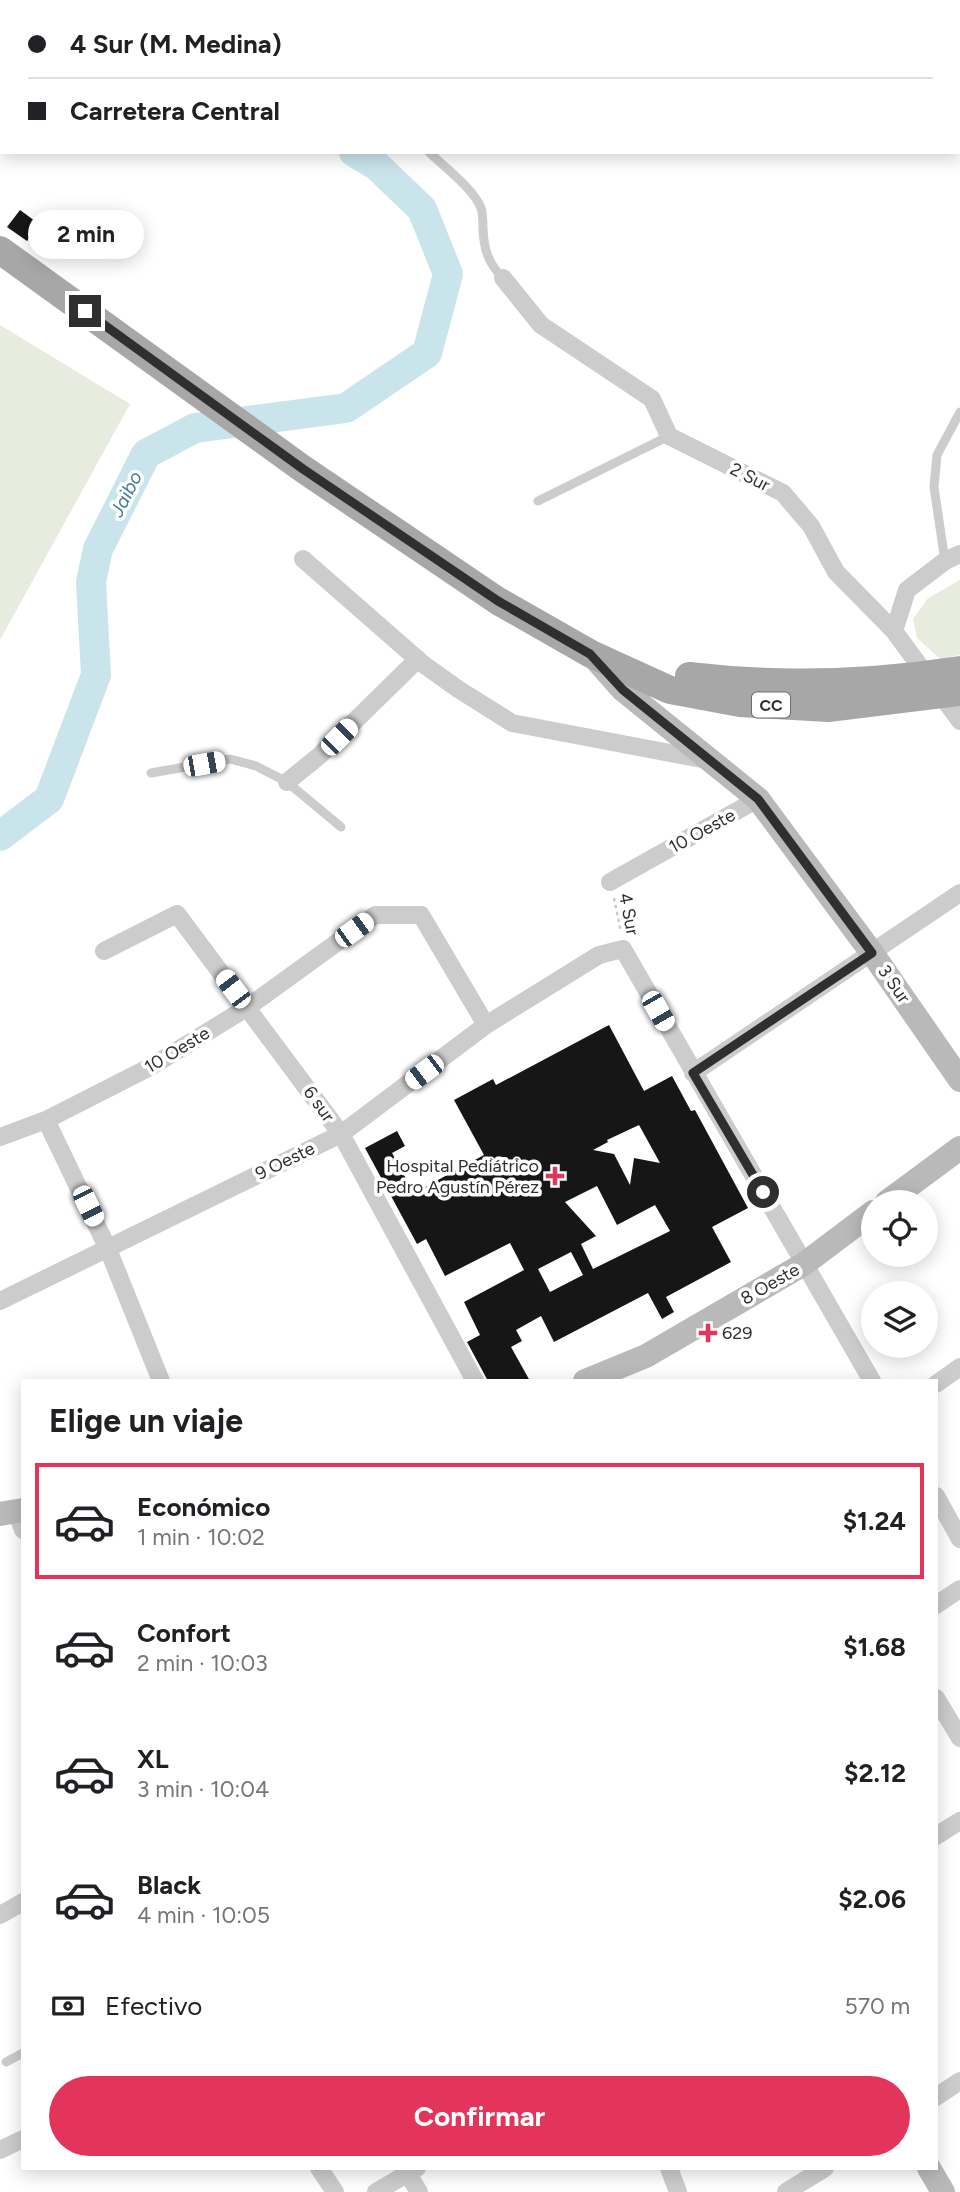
<!DOCTYPE html>
<html lang="es">
<meta charset="utf-8">
<style>
:root{--surface:#fff;--page:#f6f6f6;--text:#202124;--muted:#757577;--line:#e0e0e0;--accent:#e3345b}
body{margin:0;font-family:Figtree,sans-serif;background:var(--page);color:var(--text);height:100vh;display:flex;flex-direction:column;font-size:26px;white-space:nowrap}
*{box-sizing:border-box;margin:0}
p{font-size:23px;color:var(--muted)}
.icon{flex:none;width:38px;height:38px;fill:none;stroke:currentColor;stroke-width:2;stroke-linecap:round;stroke-linejoin:round}
.map{position:relative;flex:1;overflow:hidden}
.details{position:absolute;left:21px;top:1379px;width:917px;height:791px;display:flex;flex-direction:column;background:var(--surface);border-radius:0px;box-shadow:0 4px 18px #0003}
.details>*{flex:none}
.top-card{position:absolute;left:0px;top:0px;width:961px;height:154px;box-shadow:0 4px 18px #0003;display:grid;align-content:center;height:154px;padding:0 28px;background:var(--surface)}
.controls{position:absolute;left:861px;top:1190px;display:grid;gap:14px}
.controls a{display:grid;place-items:center;width:77px;height:77px;border-radius:50%;background:var(--surface);box-shadow:0 4px 18px #0003;font-size:35px}
.end{position:absolute;width:32px;height:32px;margin:-16px;border:9px solid #2f2f2f;background:#fff;box-shadow:0 0 0 4px #fff}
.from{border-radius:50%}
.bubble{position:absolute;height:49px;border-radius:24px;background:var(--surface);box-shadow:0 4px 18px #0003;font-size:23px;font-weight:700;line-height:49px;text-align:center}
.car{position:absolute;width:21px;height:42px;margin:-21px -10px;border-radius:9px;box-shadow:0 0 5px 2px #0007;background:linear-gradient(#fff 24%,#345 0 40%,#fff 0 76%,#345 0 86%,#fff 0)}
.top-card b{display:flex;align-items:center;gap:24px;height:66px;font-size:26px}
.top-card b+b{border-top:2px solid var(--line)}
.top-card i{width:18px;height:18px;background:var(--text)}
ul{padding:0;list-style:none}
li{display:flex;align-items:center;gap:21px;height:116px;margin:0 14px 10px;padding:0 14px;border:4px solid transparent;border-radius:0px}
li div{flex:1}
li b{display:block;font-size:26px}
li em{font-style:normal;font-weight:700}
li.on{border-color:var(--accent)}
li>.icon{width:63px;height:63px;stroke-width:1.5}
h2{padding:0 28px;font-size:32px;line-height:84px}
.pay{display:flex;align-items:center;gap:18px;height:77px;padding:0 28px;font-size:26px}
.pay p{margin-inline-start:auto}
.primary-button{display:flex;gap:14px;margin-top:auto;padding:14px 28px}
.primary-button a{flex:1;height:80px;border-radius:42px;background:var(--accent);color:#fff;font-size:28px;font-weight:700;line-height:80px;text-align:center}
.map>svg:first-child{display:block}
</style>
<div class="map">
<svg width="960" height="2192" viewBox="0 0 960 2192">
<rect width="100%" height="100%" fill="#fff"/>
<path fill="#e8ecde" d="M0 325 130 404 0 640Z
M960 580V655L940 659 917 638 913 619 928 598Z"/>
<g fill="none" stroke-linecap="round" stroke-linejoin="round">
<path stroke="#cae4ec" stroke-width="30" d="M173 2V0
M0 836 49 799 96 675 91 582 98 549 146 454 195 428 346 408 427 353 448 274 422 209 376 165 354 152"/>
</g>
<path fill="#161616" fill-rule="evenodd" d="M20 210 39 224 27 241 7 227Z
M609 1025 644 1091 672 1076 691 1111 695 1110 748 1208 712 1227 731 1262 666 1297 674 1312 662 1319 648 1293 554 1342 541 1316 516 1330 522 1341 511 1347 530 1381H488L467 1342 480 1335 464 1302 524 1270 510 1243 445 1276 426 1239 417 1244 365 1148 397 1131 405 1146 392 1153 414 1193 484 1155 454 1100 493 1079 496 1085ZM639 1125 660 1163 634 1158 630 1185 614 1154 593 1150 608 1142 607 1140ZM597 1186 617 1225 655 1205 670 1231 593 1269 581 1244 596 1236 565 1202ZM571 1252 583 1275 550 1292 538 1269Z"/>
<g fill="none" stroke-linecap="round" stroke-linejoin="round">
<path stroke="#ccc" stroke-width="2.5" stroke-dasharray="3.5 3.5" stroke-linecap="butt" d="M614 898 621 932"/>
<path stroke="#ccc" stroke-width="9" d="M429 152C444 167 473 188 481 208 483 214 483 223 483 229 484 250 488 263 503 278
M538 501 669 436
M945 561 934 487 937 455 960 412
M151 773 230 759 256 766 287 782 341 827
M6 2062 23 2053"/>
<path stroke="#ccc" stroke-width="18" d="M503 278 541 325 652 399 669 436 783 493 811 526 836 572 894 631 960 721
M303 559 423 664 458 689 512 723 707 760
M894 631 907 590 945 561 960 554
M287 782 319 756 418 659
M610 882 758 799
M104 951 177 914 341 1134 475 1381
M693 1073 960 893
M46 1120 108 1249 161 1381
M0 1137 46 1120 152 1066 248 1007 375 915H421L486 1025
M0 1301 341 1134 486 1025 599 955 623 949 872 1381
M936 1384 960 1367
M936 1496 960 1539
M16 1511 23 1530
M936 1605 960 1589
M936 1698 960 1738
M936 1836 960 1821
M0 1915 23 1902
M936 2097 960 2081
M0 2150 23 2139
M319 2168 335 2192
M669 2168 678 2192
M408 2174 419 2192
M376 2192 417 2168
M786 2192 825 2168"/>
<path stroke="#b9b9b9" stroke-width="24" d="M592 655 623 690 758 799 872 953 960 1080
M887 1202 960 1148
M585 1381 646 1356 804 1264 873 1212
M0 1514 23 1510
M929 2168 943 2192"/>
<path stroke="#a7a7a7" stroke-width="28" d="M0 250 303 469 498 601 591 654 670 690 740 703 828 708 960 692
M689 676C781 687 868 684 960 670"/>
</g>
<g fill="none" stroke-linecap="round" stroke-linejoin="round">
<path stroke="#2f2f2f" stroke-width="9" d="M85 311 303 469 498 601 590 654 623 690 758 799 872 953 693 1073 763 1192"/>
</g>
<g fill="#e3345b" stroke="#fff" stroke-width="2.5">
<path d="M551.5 1165.5h7v7h7v7h-7v7h-7v-7h-7v-7h7z"/>
<path d="M704.5 1322.5h7v7h7v7h-7v7h-7v-7h-7v-7h7z"/>
</g>
<g text-anchor="middle" dominant-baseline="central" stroke-width="7" stroke-linejoin="round" paint-order="stroke">
<rect fill="#fff" stroke="#6d6d6d" stroke-width="2" x="752" y="692.5" width="38" height="25" rx="5"/>
<g font-size="16" font-weight="bold" fill="#2f2f2f">
<text x="771" y="705">CC</text>
</g>
<g font-size="18" fill="#2f2f2f" stroke="#fff">
<text transform="translate(750 477) rotate(27)">2 Sur</text>
<text transform="translate(702 831) rotate(-29)">10 Oeste</text>
<text transform="translate(629 914) rotate(79)">4 Sur</text>
<text transform="translate(894 984) rotate(55)">3 Sur</text>
<text transform="translate(177 1050) rotate(-31)">10 Oeste</text>
<text transform="translate(319 1104) rotate(54)">6 sur</text>
<text transform="translate(285 1161) rotate(-26)">9 Oeste</text>
<text transform="translate(770 1284) rotate(-30)">8 Oeste</text>
</g>
<g font-size="18" fill="#2f2f2f" stroke="#fff" text-anchor="end">
<text x="539" y="1166">Hospital Pediátrico<tspan x="539" dy="21">Pedro Agustín Pérez</tspan></text>
<text x="722" y="1333" text-anchor="start">629</text>
</g>
<g font-size="19" font-style="italic" fill="#3e7d91" stroke="#fff">
<text transform="translate(126 494) rotate(-63)">Jaibo</text>
</g>
</g>
</svg>
<div class="controls">
<a><svg class="icon" aria-label="locate" viewBox="0 0 24 24"><circle cx="12" cy="12" r="6"/><path d="M12 2v4M12 18v4M2 12h4M18 12h4"/></svg></a>
<a><svg class="icon" aria-label="layers" viewBox="0 0 24 24"><path d="M12 4l9 5-9 5-9-5zM3 14l9 5 9-5"/></svg></a>
</div>
<i class="end from" style="left:763px;top:1192px"></i>
<i class="end" style="left:85px;top:311px"></i>
<div class="bubble" style="left:28px;top:210px;width:116px">2 min</div>
<i class="car" style="left:339px;top:737px;rotate:45deg"></i>
<i class="car" style="left:204px;top:764px;rotate:80deg"></i>
<i class="car" style="left:354px;top:930px;rotate:54deg"></i>
<i class="car" style="left:233px;top:989px;rotate:323deg"></i>
<i class="car" style="left:658px;top:1011px;rotate:150deg"></i>
<i class="car" style="left:424px;top:1072px;rotate:233deg"></i>
<i class="car" style="left:88px;top:1206px;rotate:154deg"></i>
<div class="top-card">
<b><i class="from"></i>4 Sur (M. Medina)</b>
<b><i></i>Carretera Central</b>
</div>
<section class="details">
<h2>Elige un viaje</h2>
<ul>
<li class="on"><svg class="icon" aria-label="car" viewBox="0 0 24 24"><path d="M5 17H2v-5l4-1 3-4h7l3 4 3 1v5h-3M9 17h6M6 11h13"/><circle cx="7" cy="17" r="2"/><circle cx="17" cy="17" r="2"/></svg><div><b>Económico</b><p>1 min · 10:02</p></div><em>$1.24</em></li>
<li><svg class="icon" aria-label="car" viewBox="0 0 24 24"><path d="M5 17H2v-5l4-1 3-4h7l3 4 3 1v5h-3M9 17h6M6 11h13"/><circle cx="7" cy="17" r="2"/><circle cx="17" cy="17" r="2"/></svg><div><b>Confort</b><p>2 min · 10:03</p></div><em>$1.68</em></li>
<li><svg class="icon" aria-label="car" viewBox="0 0 24 24"><path d="M5 17H2v-5l4-1 3-4h7l3 4 3 1v5h-3M9 17h6M6 11h13"/><circle cx="7" cy="17" r="2"/><circle cx="17" cy="17" r="2"/></svg><div><b>XL</b><p>3 min · 10:04</p></div><em>$2.12</em></li>
<li><svg class="icon" aria-label="car" viewBox="0 0 24 24"><path d="M5 17H2v-5l4-1 3-4h7l3 4 3 1v5h-3M9 17h6M6 11h13"/><circle cx="7" cy="17" r="2"/><circle cx="17" cy="17" r="2"/></svg><div><b>Black</b><p>4 min · 10:05</p></div><em>$2.06</em></li>
</ul>
<div class="pay"><svg class="icon" aria-label="cash" viewBox="0 0 24 24"><path d="M3 7h18v10H3z"/><circle cx="12" cy="12" r="2"/></svg>Efectivo<p>570 m</p></div>
<div class="primary-button"><a>Confirmar</a></div>
</section>
</div>
